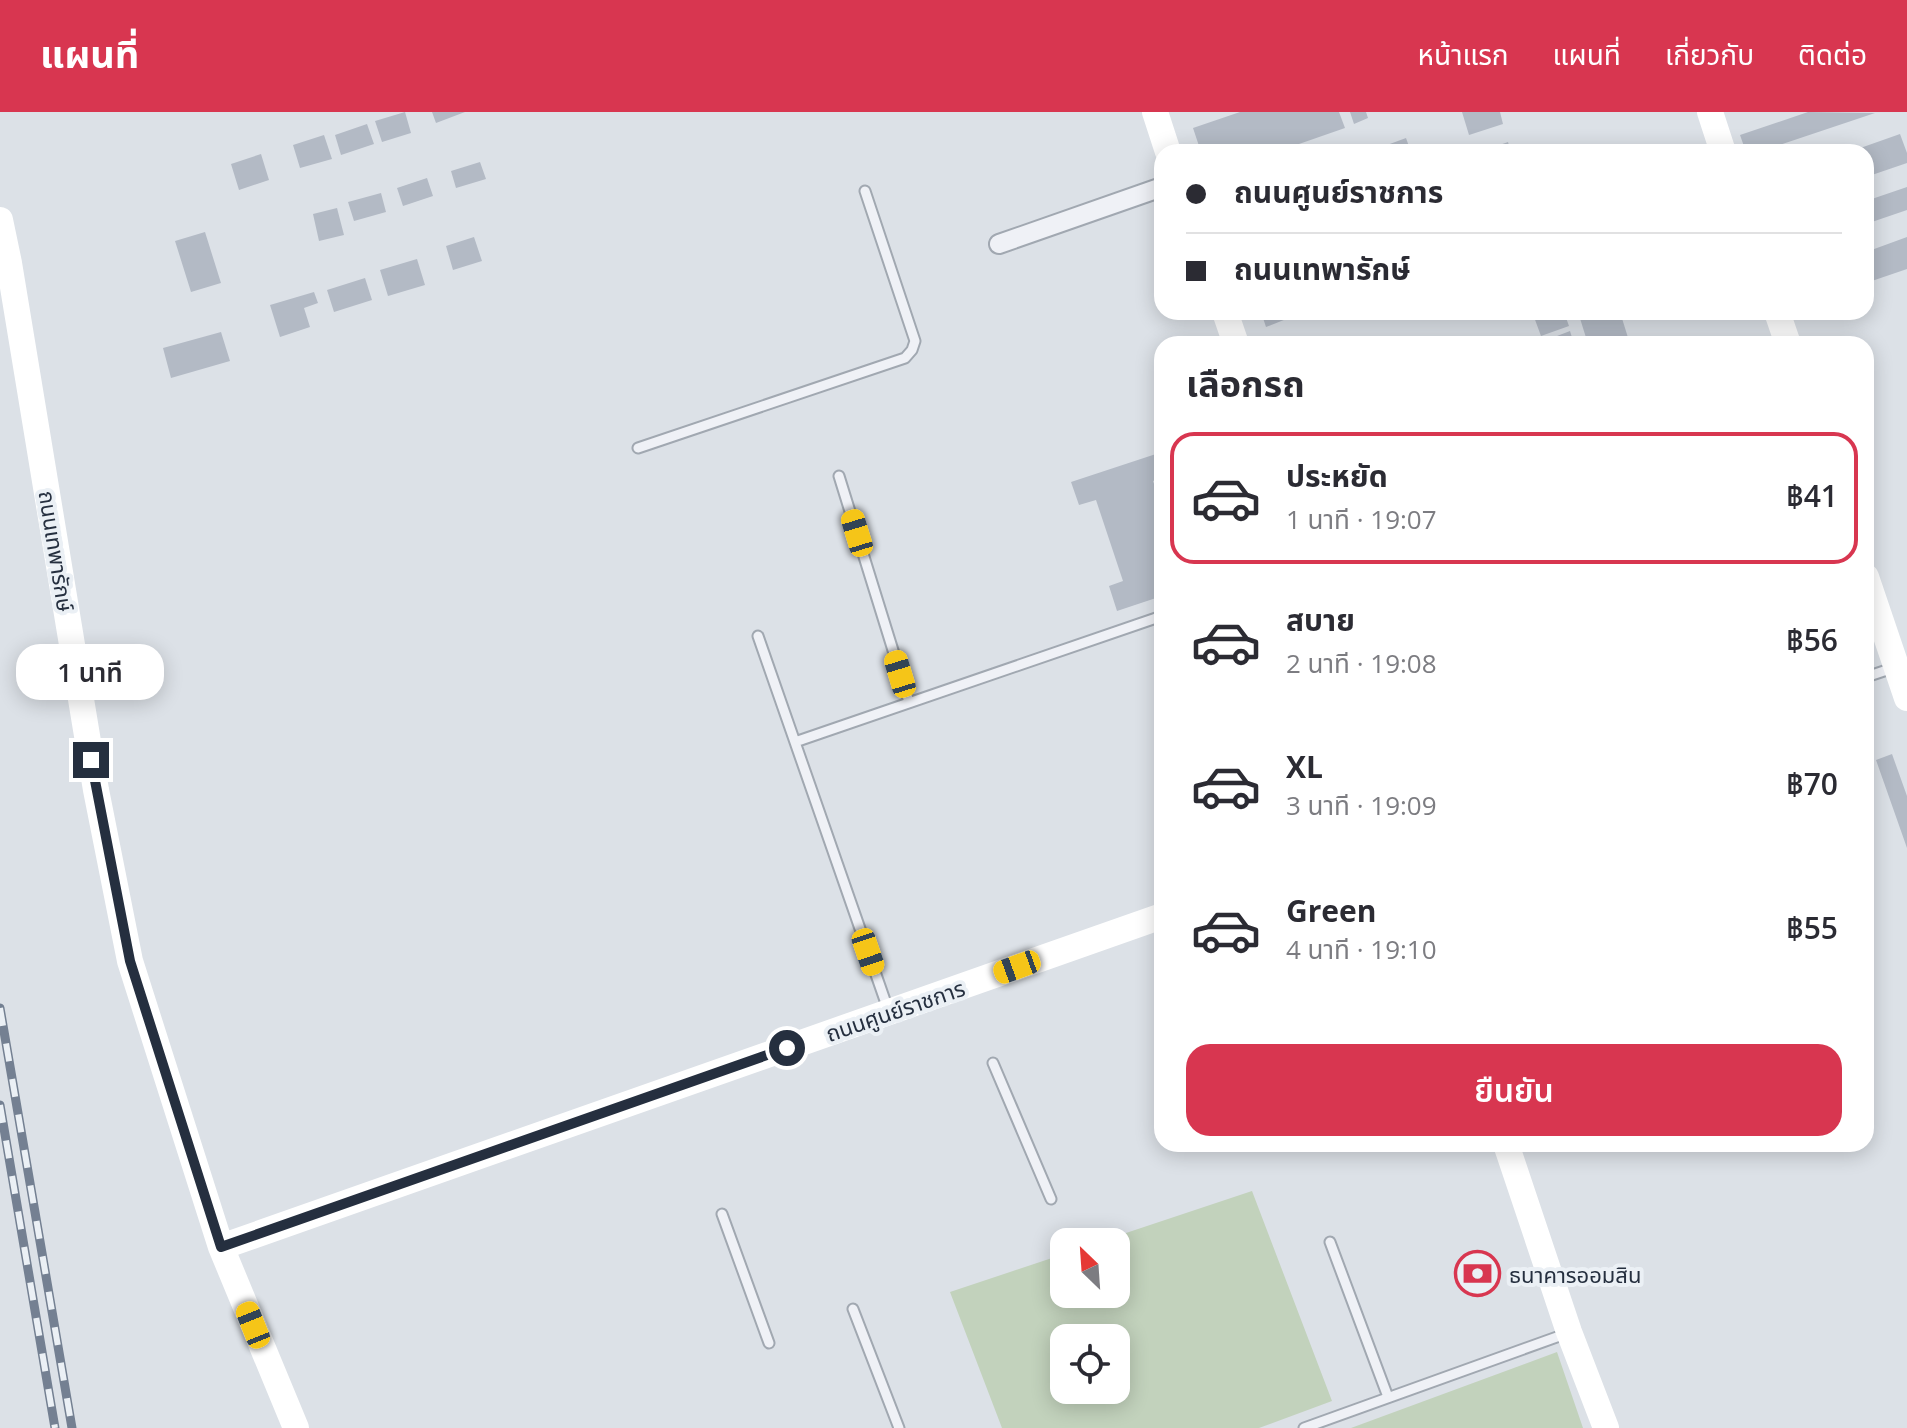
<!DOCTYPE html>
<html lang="th">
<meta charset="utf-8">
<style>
:root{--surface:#fff;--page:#f2f2f3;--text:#2b2b33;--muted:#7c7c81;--line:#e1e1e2;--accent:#d83650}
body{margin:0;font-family:"Open Sans","Noto Sans Thai",sans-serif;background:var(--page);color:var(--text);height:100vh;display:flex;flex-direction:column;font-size:30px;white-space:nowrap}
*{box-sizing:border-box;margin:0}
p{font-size:26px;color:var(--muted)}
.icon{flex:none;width:44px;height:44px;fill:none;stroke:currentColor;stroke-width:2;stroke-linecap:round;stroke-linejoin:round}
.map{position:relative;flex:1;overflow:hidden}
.drawer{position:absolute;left:1154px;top:224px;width:720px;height:816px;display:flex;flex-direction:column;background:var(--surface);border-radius:24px;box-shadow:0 4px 20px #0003}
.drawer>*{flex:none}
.hud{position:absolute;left:1154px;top:32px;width:720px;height:176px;border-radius:24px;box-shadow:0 4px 20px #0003;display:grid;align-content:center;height:176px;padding:0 32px;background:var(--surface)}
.needle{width:52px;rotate:335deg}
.tools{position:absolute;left:1050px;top:1116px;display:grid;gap:16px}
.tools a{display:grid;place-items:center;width:80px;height:80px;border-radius:16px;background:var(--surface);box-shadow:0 4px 20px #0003;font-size:40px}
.end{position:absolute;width:36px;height:36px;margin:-18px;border:10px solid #252f3f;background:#fff;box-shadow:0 0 0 4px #fff}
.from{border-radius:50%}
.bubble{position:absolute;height:56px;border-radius:24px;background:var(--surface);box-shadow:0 4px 20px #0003;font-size:26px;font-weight:600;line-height:56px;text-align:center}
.car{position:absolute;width:24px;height:48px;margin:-24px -12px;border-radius:10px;box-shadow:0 0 6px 2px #0007;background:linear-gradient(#f5c518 24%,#345 0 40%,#f5c518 0 76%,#345 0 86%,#f5c518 0)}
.hud b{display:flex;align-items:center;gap:28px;height:76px;font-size:30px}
.hud b+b{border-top:2px solid var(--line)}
.hud i{width:20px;height:20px;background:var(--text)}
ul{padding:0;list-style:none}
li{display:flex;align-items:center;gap:24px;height:132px;margin:0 16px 12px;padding:0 16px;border:4px solid transparent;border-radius:24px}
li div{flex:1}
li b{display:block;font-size:30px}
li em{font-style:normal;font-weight:600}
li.active{border-color:var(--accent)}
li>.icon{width:72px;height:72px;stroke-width:1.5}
h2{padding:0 32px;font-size:36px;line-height:96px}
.action{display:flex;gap:16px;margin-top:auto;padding:16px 32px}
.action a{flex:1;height:92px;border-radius:24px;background:var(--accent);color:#fff;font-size:32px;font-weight:600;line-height:92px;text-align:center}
header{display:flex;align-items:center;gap:48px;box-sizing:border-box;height:112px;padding:0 40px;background:var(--accent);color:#fff}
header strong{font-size:38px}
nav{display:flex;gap:44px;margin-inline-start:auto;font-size:28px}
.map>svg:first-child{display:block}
</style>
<header>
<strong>แผนที่</strong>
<nav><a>หน้าแรก</a><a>แผนที่</a><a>เกี่ยวกับ</a><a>ติดต่อ</a></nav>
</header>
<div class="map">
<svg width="1907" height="1316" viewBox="0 0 1907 1316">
<rect width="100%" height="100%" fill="#dce1e7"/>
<path fill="#c2d2bc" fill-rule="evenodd" d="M1252 1079 1332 1289 1259 1316H1002L950 1180 1064 1142V1182H1116V1130H1099ZM1064 1226H1116V1278H1064Z
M1557 1240 1583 1316H1351Z"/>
<path fill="#b3bac5" d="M405 0 411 21 382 30 375 9Z
M432 0H465L436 11Z
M1240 0H1339L1345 16 1276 40H1201L1193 16Z
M1350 0H1366L1368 6 1354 12Z
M1462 0H1500L1503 12 1469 23Z
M1808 0 1875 1 1759 40H1746L1740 23Z
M367 12 374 32 341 43 335 23Z
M1900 22 1907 41V51L1866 65V40H1849Z
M324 23 332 47 300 56 293 33Z
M1406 26 1411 40H1368Z
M1508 30 1511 40H1480Z
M261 42 269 68 239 78 231 52Z
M480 50 486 67 456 76 451 59Z
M427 66 433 84 403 94 397 76Z
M1907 75V98L1866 112V89Z
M381 81 386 100 354 109 348 90Z
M337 96 344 123 319 129 313 102Z
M205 120 221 171 191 180 175 129Z
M474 125 482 149 453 158 446 134Z
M1907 125V157L1866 171V140Z
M417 147 425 173 388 184 380 158Z
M365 166 372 188 334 200 327 178Z
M314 180 318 191 304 196 310 215 280 225 270 193Z
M1261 200H1304L1266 215Z
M1501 200H1524L1525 201 1504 208Z
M1548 200H1564L1569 214 1541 224 1534 205Z
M1578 200H1620L1630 232H1588Z
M1570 219 1574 232H1545L1544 229Z
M221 220 230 249 171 266 163 236Z
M1162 340V365L1153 369 1162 395V484L1117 499 1109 474 1123 469 1096 388 1079 393 1071 370Z
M1892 642 1907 684V736L1876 648Z"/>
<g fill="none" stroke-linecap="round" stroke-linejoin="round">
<defs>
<path id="lane" d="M638 336 905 246 912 238 915 229 865 79
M839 364 909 590
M758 524 888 897
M1866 565 1893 556
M795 630 1162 504
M993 951 1051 1087
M722 1102 769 1231
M1330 1130 1388 1285
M853 1197 899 1316
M1304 1316 1568 1221"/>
<path id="street" d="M999 132 1162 75"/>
</defs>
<use href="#lane" stroke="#a1a8b1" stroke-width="13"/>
<use href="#street" stroke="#a1a8b1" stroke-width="22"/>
<use href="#lane" stroke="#eff1f6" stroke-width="9"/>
<use href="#street" stroke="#eff1f6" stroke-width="18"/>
<path stroke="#fff" stroke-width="26" d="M1155 0 1168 40
M1710 0 1723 40
M0 108 9 151 96 678 130 849 221 1135 296 1316
M1225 200 1236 232
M1777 200 1788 232
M1866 465 1907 586
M1506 1032 1569 1220 1606 1316
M221 1135 1162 804"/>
<defs>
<path id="rail" d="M0 896 72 1316
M0 993 55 1316"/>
</defs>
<use href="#rail" stroke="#748092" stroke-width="9"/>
<use href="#rail" stroke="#ebf0f5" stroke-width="6" stroke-dasharray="18" stroke-linecap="butt"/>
</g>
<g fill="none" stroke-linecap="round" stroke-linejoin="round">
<path stroke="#252f3f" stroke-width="10" d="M91 648 130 849 221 1135 787 936"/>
</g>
<defs>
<symbol id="bank-ring" viewBox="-11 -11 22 22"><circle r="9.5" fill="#ebf0f5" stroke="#d83650" stroke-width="1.5"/><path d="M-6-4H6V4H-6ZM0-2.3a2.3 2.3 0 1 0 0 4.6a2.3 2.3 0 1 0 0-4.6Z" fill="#d83650"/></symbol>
</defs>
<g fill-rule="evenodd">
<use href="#bank-ring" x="1452" y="1136" width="51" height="51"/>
</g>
<g text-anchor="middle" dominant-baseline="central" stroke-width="8" stroke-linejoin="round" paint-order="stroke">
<g font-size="22" fill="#252f3f" stroke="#ebf0f5">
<text transform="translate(57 439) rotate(81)">ถนนเทพารักษ์</text>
<text transform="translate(895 898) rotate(-19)">ถนนศูนย์ราชการ</text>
</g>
<g font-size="22" fill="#252f3f" stroke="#ebf0f5" text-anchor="start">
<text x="1509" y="1162">ธนาคารออมสิน</text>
</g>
</g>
</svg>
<div class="tools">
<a><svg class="needle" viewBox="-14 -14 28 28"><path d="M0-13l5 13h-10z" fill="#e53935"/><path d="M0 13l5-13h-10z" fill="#7c7c81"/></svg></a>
<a><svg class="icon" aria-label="locate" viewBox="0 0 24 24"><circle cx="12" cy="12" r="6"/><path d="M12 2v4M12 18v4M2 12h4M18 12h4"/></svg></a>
</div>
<i class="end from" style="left:787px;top:936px"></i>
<i class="end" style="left:91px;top:648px"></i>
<div class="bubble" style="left:16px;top:532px;width:148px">1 นาที</div>
<i class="car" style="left:857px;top:421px;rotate:343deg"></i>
<i class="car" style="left:900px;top:562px;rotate:343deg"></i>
<i class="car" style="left:868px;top:840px;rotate:161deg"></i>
<i class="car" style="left:1017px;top:855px;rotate:250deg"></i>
<i class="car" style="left:253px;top:1213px;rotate:338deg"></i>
<div class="hud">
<b><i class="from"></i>ถนนศูนย์ราชการ</b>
<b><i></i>ถนนเทพารักษ์</b>
</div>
<section class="drawer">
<h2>เลือกรถ</h2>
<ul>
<li class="active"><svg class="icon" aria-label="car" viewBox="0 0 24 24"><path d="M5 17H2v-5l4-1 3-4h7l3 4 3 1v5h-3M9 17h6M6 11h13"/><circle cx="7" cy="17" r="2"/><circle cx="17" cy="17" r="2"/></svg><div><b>ประหยัด</b><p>1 นาที · 19:07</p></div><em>฿41</em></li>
<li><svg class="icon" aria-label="car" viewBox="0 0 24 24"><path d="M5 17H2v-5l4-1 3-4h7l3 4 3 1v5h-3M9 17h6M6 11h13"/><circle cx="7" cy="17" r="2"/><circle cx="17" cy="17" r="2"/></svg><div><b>สบาย</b><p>2 นาที · 19:08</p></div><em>฿56</em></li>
<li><svg class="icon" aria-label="car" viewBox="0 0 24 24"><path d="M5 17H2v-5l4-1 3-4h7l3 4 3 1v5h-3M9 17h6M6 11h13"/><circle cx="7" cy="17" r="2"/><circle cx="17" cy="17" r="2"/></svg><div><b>XL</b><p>3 นาที · 19:09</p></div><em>฿70</em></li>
<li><svg class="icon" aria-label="car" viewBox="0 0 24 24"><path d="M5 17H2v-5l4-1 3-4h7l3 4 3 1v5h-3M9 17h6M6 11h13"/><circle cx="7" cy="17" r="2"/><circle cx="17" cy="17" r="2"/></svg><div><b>Green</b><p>4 นาที · 19:10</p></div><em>฿55</em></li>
</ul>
<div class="action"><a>ยืนยัน</a></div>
</section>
</div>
